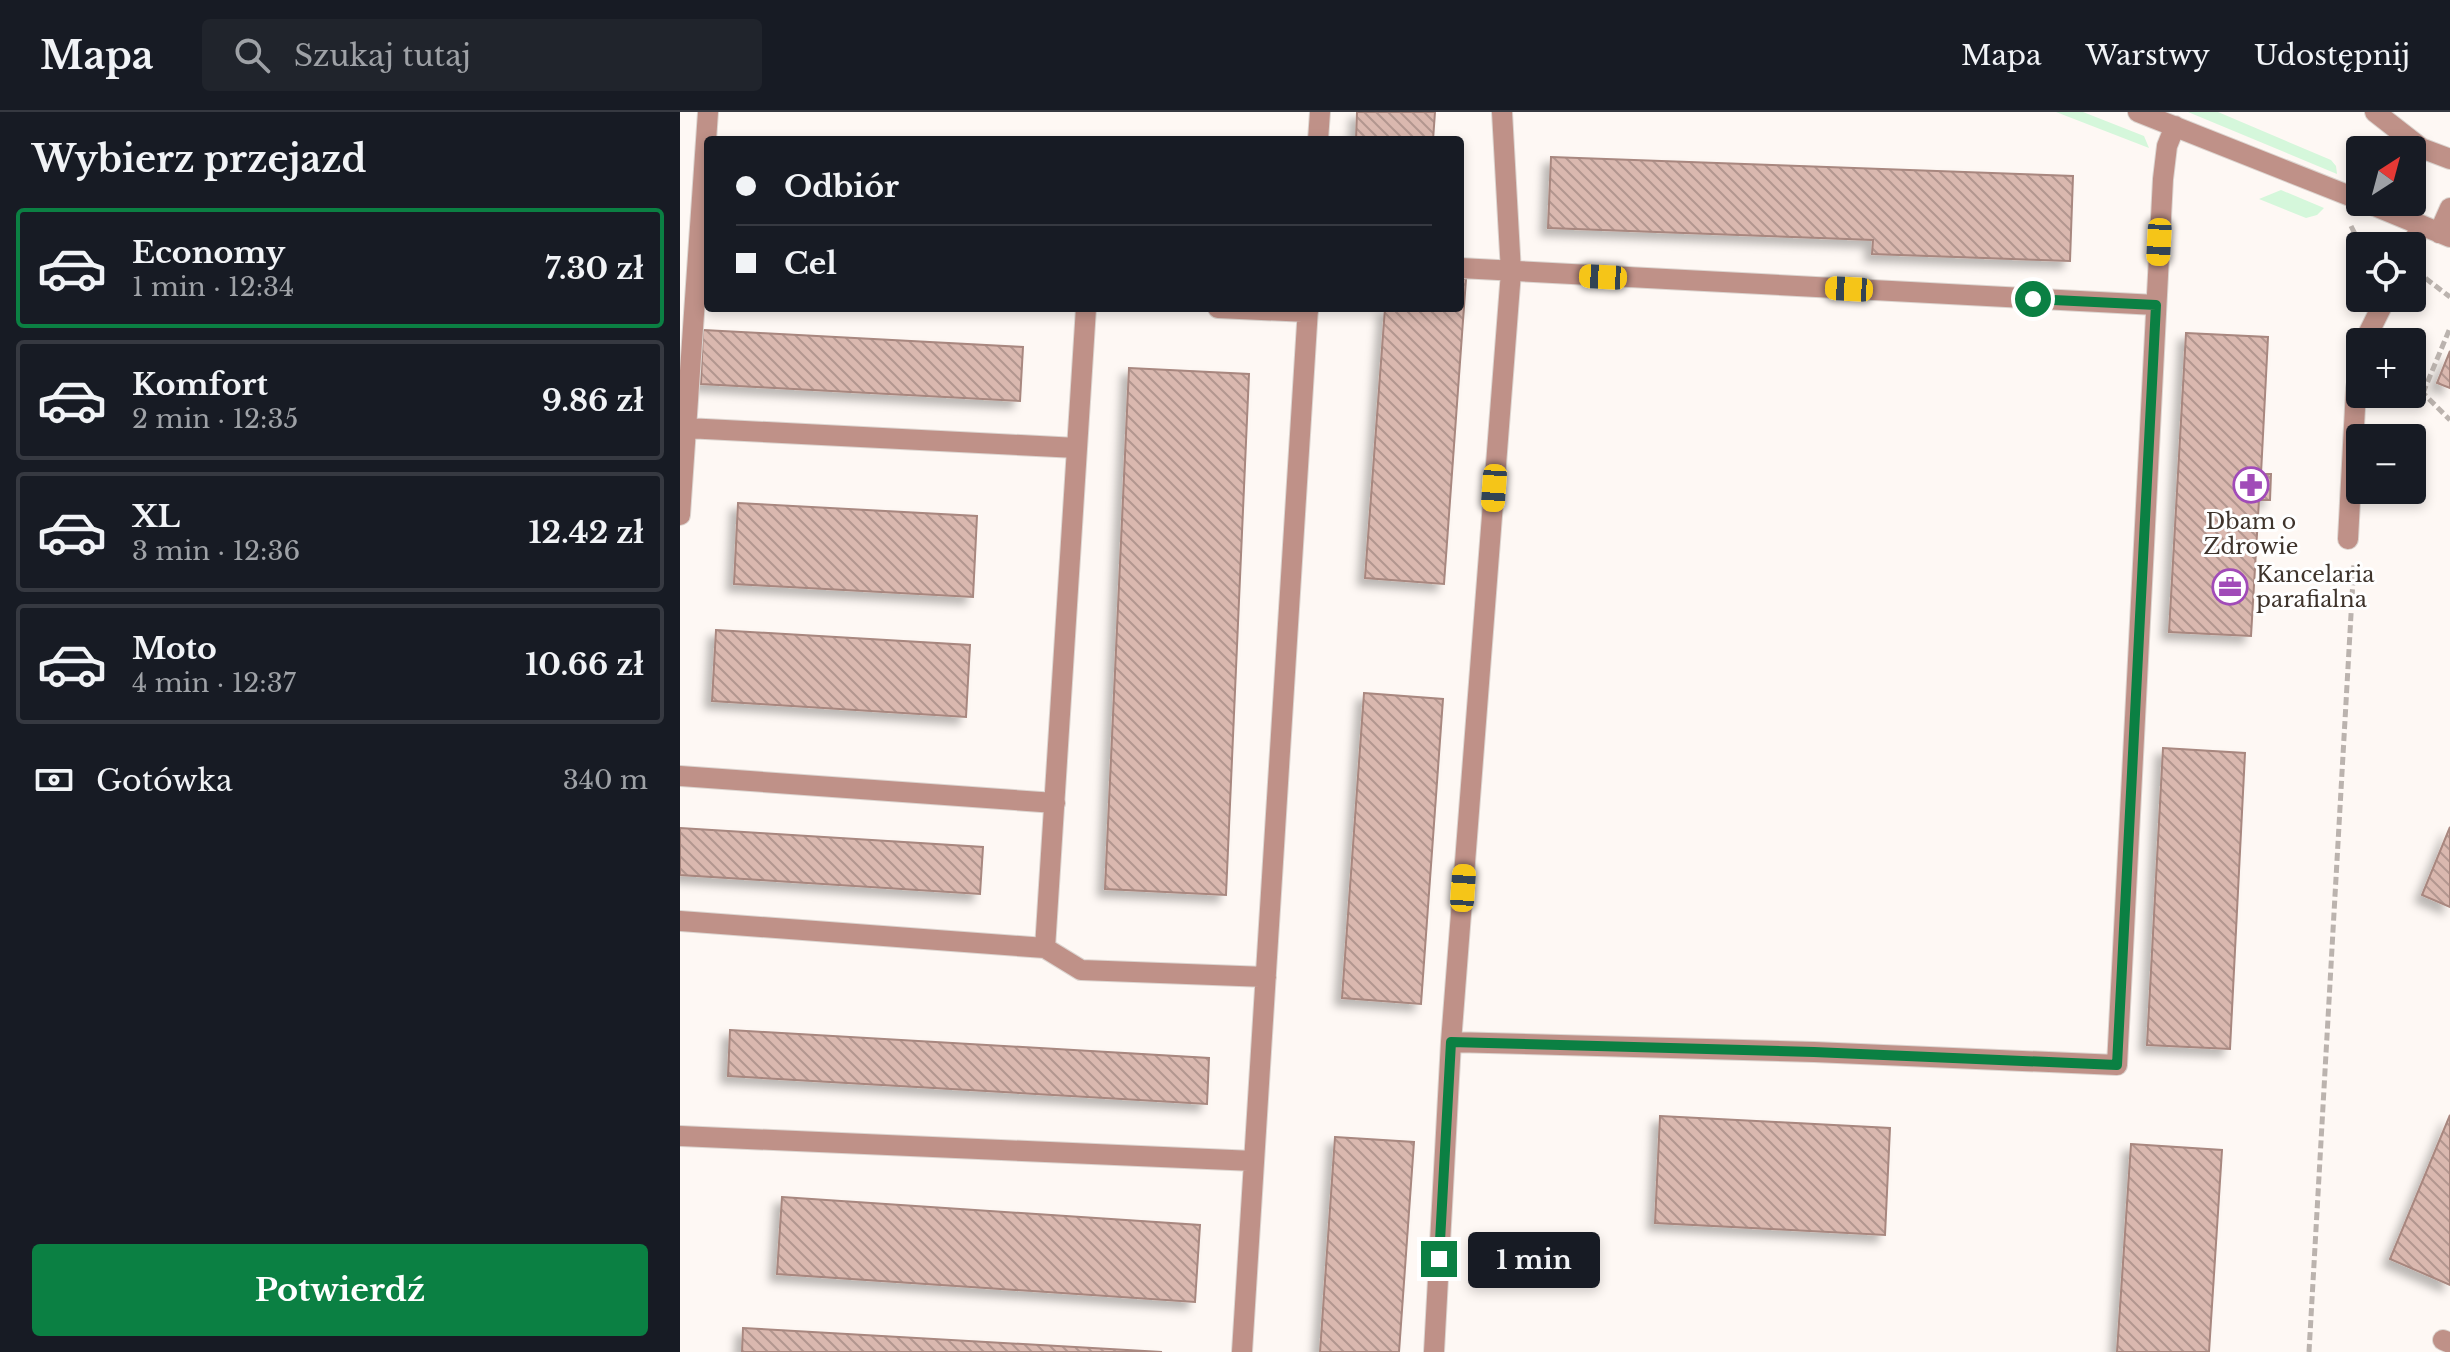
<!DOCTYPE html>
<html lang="pl">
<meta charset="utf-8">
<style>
:root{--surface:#171b24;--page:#20242c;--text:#f1f3f6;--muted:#9ea1a6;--line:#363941;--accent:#0b8043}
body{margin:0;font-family:"Libre Baskerville",serif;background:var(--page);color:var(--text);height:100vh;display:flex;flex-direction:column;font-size:30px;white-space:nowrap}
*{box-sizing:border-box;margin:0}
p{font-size:26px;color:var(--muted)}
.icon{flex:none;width:44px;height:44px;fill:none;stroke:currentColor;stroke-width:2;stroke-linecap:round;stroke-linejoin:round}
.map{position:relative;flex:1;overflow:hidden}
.drawer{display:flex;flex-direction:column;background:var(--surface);width:680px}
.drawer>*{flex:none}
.banner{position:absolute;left:24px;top:24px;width:760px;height:176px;border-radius:8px;box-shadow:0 4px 12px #0003;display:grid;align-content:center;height:176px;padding:0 32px;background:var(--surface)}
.needle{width:52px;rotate:36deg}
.controls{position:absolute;left:1666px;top:24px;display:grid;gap:16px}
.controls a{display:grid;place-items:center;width:80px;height:80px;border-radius:8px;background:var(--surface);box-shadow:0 4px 12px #0003;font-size:40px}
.end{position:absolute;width:36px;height:36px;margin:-18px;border:10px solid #0b8043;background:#fff;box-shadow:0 0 0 4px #fff}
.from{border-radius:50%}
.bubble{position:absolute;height:56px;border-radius:8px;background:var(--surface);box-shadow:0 4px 12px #0003;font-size:26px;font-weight:700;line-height:56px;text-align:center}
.car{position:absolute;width:24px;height:48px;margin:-24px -12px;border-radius:10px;box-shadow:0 0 6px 2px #0007;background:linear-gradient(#f5c518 24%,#345 0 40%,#f5c518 0 76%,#345 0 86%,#f5c518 0)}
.banner b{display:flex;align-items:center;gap:28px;height:76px;font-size:30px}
.banner b+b{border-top:2px solid var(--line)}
.banner i{width:20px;height:20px;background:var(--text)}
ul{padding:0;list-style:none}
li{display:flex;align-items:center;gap:24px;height:120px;margin:0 16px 12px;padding:0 16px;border:4px solid var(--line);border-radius:8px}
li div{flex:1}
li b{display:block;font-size:30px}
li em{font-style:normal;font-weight:700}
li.selected{border-color:var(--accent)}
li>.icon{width:72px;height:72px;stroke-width:1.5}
h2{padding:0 32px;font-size:36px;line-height:96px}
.pay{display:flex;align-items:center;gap:20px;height:88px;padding:0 32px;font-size:30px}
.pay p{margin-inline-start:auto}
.button{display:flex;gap:16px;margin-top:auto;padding:16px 32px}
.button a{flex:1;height:92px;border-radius:8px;background:var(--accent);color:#fff;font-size:32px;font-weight:700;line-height:92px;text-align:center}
header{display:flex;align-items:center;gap:48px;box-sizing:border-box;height:112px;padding:0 40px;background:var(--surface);border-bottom:2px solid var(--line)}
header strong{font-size:38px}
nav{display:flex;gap:44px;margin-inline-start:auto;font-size:28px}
.search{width:560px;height:72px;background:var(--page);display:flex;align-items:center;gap:20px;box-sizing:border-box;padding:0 28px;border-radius:8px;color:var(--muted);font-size:30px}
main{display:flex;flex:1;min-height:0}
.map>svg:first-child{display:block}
</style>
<header>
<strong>Mapa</strong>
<div class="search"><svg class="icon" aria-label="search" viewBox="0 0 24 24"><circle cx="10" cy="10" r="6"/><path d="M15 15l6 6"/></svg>Szukaj tutaj</div>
<nav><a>Mapa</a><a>Warstwy</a><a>Udostępnij</a></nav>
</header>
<main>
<section class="drawer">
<h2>Wybierz przejazd</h2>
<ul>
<li class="selected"><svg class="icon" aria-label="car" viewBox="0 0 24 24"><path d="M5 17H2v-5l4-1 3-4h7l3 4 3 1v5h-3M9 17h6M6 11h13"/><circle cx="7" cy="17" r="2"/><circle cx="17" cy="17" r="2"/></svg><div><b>Economy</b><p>1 min · 12:34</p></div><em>7.30 zł</em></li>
<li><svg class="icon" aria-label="car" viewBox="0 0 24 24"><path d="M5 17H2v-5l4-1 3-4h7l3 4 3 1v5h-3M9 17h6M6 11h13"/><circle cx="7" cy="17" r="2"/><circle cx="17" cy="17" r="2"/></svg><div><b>Komfort</b><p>2 min · 12:35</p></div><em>9.86 zł</em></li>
<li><svg class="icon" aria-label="car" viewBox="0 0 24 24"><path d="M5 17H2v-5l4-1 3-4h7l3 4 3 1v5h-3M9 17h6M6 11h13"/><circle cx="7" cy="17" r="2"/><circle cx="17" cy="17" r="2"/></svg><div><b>XL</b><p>3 min · 12:36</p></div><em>12.42 zł</em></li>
<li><svg class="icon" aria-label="car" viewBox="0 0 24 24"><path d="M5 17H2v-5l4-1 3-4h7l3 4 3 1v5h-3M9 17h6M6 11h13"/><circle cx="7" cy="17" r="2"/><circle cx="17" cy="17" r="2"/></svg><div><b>Moto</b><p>4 min · 12:37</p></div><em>10.66 zł</em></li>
</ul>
<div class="pay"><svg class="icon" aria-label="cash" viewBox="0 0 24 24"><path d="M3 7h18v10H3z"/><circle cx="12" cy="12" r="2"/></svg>Gotówka<p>340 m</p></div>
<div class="button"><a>Potwierdź</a></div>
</section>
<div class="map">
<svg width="1770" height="1240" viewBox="0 0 1770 1240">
<defs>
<pattern id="building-back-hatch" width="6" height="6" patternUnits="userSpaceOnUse" patternTransform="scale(2)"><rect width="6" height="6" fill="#dab8af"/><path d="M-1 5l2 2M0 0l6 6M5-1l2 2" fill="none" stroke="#b2968f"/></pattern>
<filter id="shadow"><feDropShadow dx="-7" dy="7" stdDeviation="4" flood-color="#0004"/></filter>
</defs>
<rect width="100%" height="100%" fill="#fef8f4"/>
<path fill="#d5f7db" d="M1376 0H1403L1464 24 1469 36Z
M1508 0H1538L1651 48 1656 54 1657 62Z
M1601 78 1644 96 1637 103 1626 106 1579 87Z"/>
<path fill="url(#building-back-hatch)" stroke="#a8877f" stroke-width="2" filter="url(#shadow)" d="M677 0H755L753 28H676Z
M871 45 1393 64 1390 149 1192 142 1193 128 868 116Z
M780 167H786L764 472 685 466 705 196H780Z
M23 218 343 235 340 289 21 272Z
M1506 221 1588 225 1581 362H1591L1590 388H1579L1571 524 1489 520Z
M1770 239V276L1757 271Z
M449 256 569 262 546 783 425 777Z
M58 391 297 404 293 485 54 472Z
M36 518 290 533 286 605 32 589Z
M684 581 763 587 741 892 662 886Z
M1483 636 1565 641 1550 937 1467 933Z
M1770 715V795L1742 783Z
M0 716 303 735 300 782 0 763Z
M50 918 529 946 527 992 48 964Z
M1770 1003V1173L1710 1147Z
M980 1004 1210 1016 1205 1123 975 1111Z
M655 1025 734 1030 719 1240H640Z
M1451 1032 1542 1038 1529 1240H1437Z
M102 1085 520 1113 515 1190 97 1162Z
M63 1216 482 1240H62Z"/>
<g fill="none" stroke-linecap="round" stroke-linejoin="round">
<defs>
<path id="minor" d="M1458 0 1680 88
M1695 0 1741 36 1770 47
M638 28 640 0
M1685 90 1770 125
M1759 121 1770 96
M1732 134 1741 113
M780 156 1476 193
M538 196 628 200
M1684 230 1706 186
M6 316 397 336
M0 403 28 0
M1668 427 1676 277 1680 253
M0 664 375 691
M0 809 365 836 401 858 586 865
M365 836 406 196
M771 930 1134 940 1437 953 1483 67 1487 34 1495 14
M0 1024 574 1049
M1763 1228 1770 1231
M562 1240 628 196
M754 1240 771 930 831 160 822 0"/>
</defs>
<use href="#minor" stroke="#dcd5d0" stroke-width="22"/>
<path stroke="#bbb3ae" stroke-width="5" stroke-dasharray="8 4" stroke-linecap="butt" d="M1671 114 1681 134
M1736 159 1770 185
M1732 270 1770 308
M1743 281 1770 216
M1629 1240 1674 450"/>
<use href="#minor" stroke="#bf9188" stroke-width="20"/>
</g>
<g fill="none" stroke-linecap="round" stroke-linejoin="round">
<path stroke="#0b8043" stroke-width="10" d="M759 1147 771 930 1134 940 1437 953 1476 193 1353 187"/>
</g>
<defs>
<symbol id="pharmacy-ring" viewBox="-11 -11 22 22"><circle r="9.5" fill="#fff" stroke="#a14bb8" stroke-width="1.5"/><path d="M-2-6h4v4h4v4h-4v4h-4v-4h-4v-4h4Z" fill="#a14bb8"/></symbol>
<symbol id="office-ring" viewBox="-11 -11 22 22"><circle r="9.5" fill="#fff" stroke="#a14bb8" stroke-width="1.5"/><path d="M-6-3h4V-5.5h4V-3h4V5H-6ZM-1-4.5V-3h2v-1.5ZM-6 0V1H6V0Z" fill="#a14bb8"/></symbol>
</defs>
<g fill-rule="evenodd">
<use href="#pharmacy-ring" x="1551" y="353" width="40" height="40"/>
<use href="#office-ring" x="1530" y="455" width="40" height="40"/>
</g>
<g text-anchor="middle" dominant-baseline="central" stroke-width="6" stroke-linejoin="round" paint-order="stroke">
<g font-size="22" fill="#3f342c" stroke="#fff">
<text x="1571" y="409">Dbam o<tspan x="1571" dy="25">Zdrowie</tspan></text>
<text x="1576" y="462" text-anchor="start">Kancelaria<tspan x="1576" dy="25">parafialna</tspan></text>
</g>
</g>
</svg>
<div class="controls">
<a><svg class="needle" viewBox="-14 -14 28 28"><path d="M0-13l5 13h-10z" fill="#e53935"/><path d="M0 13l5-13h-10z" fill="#9ea1a6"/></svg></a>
<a><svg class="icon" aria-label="locate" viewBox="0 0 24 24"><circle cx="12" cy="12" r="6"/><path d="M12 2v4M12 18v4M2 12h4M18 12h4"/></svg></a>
<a>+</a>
<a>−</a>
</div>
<i class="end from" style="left:1353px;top:187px"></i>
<i class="end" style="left:759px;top:1147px"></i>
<div class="bubble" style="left:788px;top:1120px;width:132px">1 min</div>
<i class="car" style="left:1479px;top:130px;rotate:183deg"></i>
<i class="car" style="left:923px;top:165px;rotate:273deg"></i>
<i class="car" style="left:1169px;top:177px;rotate:273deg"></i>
<i class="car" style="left:814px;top:376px;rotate:184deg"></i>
<i class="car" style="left:783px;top:776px;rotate:4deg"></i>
<div class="banner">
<b><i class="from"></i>Odbiór</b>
<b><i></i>Cel</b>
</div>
</div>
</main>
